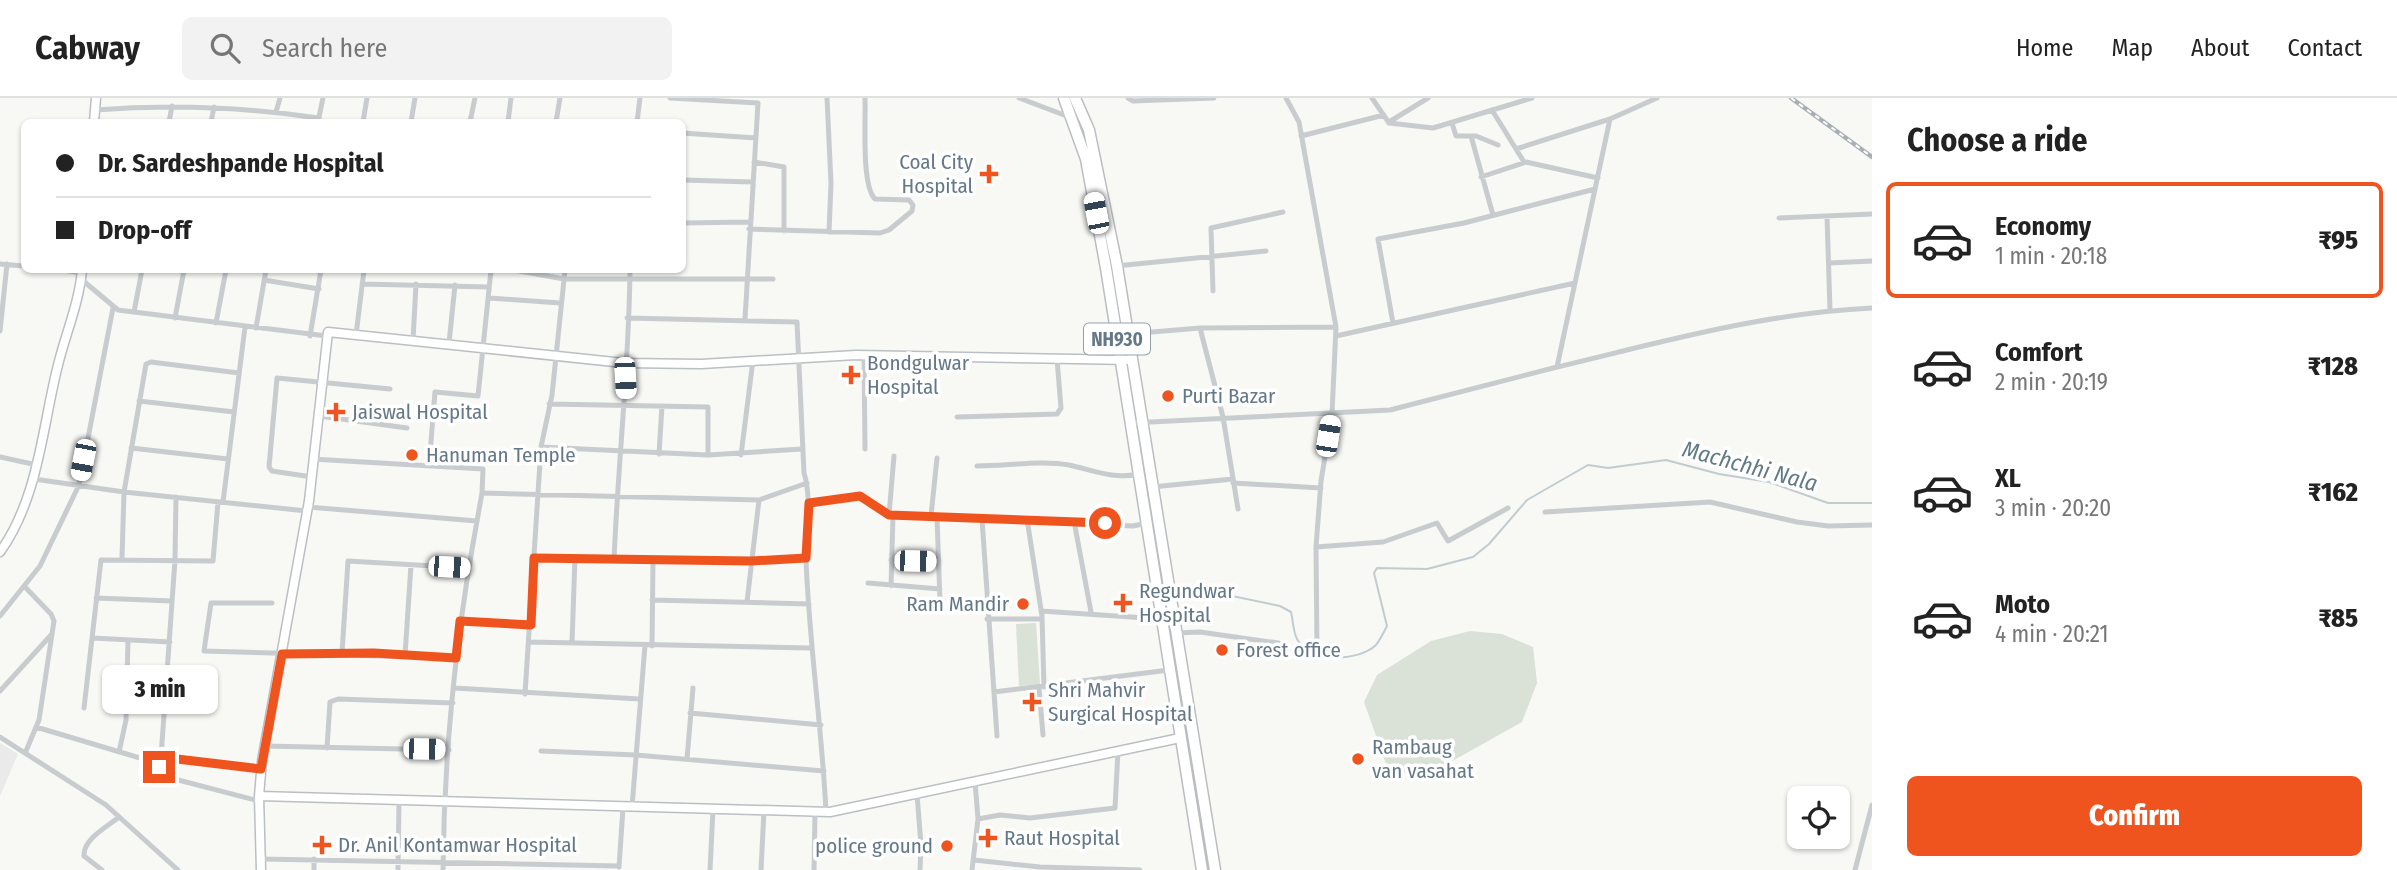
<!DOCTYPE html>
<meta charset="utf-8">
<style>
:root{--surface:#fff;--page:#f2f2f2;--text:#222;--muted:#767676;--line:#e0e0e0;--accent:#ef541f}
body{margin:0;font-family:"Fira Sans Condensed",sans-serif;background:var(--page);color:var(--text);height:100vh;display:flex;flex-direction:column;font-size:26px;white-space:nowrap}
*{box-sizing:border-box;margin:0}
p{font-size:23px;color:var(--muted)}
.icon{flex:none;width:38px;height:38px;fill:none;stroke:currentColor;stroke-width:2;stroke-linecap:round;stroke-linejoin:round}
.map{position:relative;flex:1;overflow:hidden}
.panel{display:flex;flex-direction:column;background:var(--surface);width:525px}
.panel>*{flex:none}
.guide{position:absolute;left:21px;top:21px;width:665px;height:154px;border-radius:10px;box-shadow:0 2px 5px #0004;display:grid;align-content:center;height:154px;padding:0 35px;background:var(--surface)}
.tools{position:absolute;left:1787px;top:688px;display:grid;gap:14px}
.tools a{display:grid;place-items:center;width:63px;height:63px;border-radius:10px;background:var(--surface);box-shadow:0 2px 5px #0004;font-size:35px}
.end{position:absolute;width:32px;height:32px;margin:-16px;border:9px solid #ef541f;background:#fff;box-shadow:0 0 0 4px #fff}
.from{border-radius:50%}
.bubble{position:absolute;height:49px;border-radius:10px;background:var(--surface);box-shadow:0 2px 5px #0004;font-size:23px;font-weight:800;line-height:49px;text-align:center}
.car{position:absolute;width:21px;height:42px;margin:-21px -10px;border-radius:9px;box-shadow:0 0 5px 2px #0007;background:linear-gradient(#fff 24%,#345 0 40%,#fff 0 76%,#345 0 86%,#fff 0)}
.guide b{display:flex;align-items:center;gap:24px;height:66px;font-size:26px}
.guide b+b{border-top:2px solid var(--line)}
.guide i{width:18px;height:18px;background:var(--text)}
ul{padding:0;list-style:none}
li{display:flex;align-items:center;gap:21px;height:116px;margin:0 14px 10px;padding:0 21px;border:4px solid transparent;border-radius:10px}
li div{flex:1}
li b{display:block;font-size:26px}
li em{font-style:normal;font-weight:800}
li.selected{border-color:var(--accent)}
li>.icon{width:63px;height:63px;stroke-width:1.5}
h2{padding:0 35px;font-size:32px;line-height:84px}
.cta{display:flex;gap:14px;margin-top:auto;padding:14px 35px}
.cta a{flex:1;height:80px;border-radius:10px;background:var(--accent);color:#fff;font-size:28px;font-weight:800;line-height:80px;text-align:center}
header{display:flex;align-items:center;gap:42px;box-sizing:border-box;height:98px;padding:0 35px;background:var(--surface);border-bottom:2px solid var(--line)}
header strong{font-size:33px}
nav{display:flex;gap:38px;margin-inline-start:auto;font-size:24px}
.search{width:490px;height:63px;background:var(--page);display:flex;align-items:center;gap:18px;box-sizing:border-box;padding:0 24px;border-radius:10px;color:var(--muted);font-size:26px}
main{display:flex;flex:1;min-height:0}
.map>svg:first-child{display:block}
</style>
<header>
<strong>Cabway</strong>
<div class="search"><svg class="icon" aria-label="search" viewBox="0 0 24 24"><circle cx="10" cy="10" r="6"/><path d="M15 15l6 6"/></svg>Search here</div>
<nav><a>Home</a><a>Map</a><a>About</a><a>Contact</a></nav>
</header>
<main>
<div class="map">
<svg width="1872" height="772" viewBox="0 0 1872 772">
<rect width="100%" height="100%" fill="#f8f8f5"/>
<path fill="#e9eae9" d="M0 645 18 656 0 698Z"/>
<path fill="#dae1d6" d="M1036 525 1040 586 1019 588 1016 526Z
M1470 533 1502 536 1533 549 1537 585 1522 624 1438 671 1407 676 1386 666 1364 604 1377 577 1431 543Z"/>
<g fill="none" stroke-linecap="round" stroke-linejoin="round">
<path stroke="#c1ccd1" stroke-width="2" d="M1139 404 1141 423
M1142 428 1145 444
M1173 496 1208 493 1280 508 1291 514C1293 522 1293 533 1297 541 1310 565 1358 564 1376 547 1380 542 1384 534 1387 528L1374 475 1377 470 1427 471 1473 459 1489 446 1527 402 1588 367 1608 370 1666 362 1719 376 1769 384 1828 405H1872"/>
<defs>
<path id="secondary" d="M94 24 96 0
M0 454C38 401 42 332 57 271 65 237 79 206 82 172
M259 698 830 714 1180 640
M261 772 259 698 262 663 309 403 328 234 624 265 701 266 856 257 1132 262"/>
<path id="highway" d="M1064 0 1086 61 1106 170 1202 772
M1075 0 1089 32 1117 168 1215 772"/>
</defs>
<use href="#secondary" stroke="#babfc4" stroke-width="11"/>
<use href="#highway" stroke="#babec1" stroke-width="13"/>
<path stroke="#c8cccf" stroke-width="5" d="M670 0 758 5 745 221
M827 0 831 85 829 134
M1019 0 1072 20
M1128 0 1133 3 1214 0
M1286 0 1299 24 1336 229 1332 316 1321 383 1316 449 1383 444 1437 425 1448 443 1508 410
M1372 0 1389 25 1433 30 1532 0
M95 12C170 6 244 9 319 20
M1492 12 1524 64
M276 14 280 0
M169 24 172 8
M211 24 214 9
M318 24 323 0
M363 24 367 0
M411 24 415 0
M470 24 475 0
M508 24 511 0
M556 24 560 0
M637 24 640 0
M1389 24 1428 0
M1452 25 1456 38H1476L1498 47
M682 35 756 40
M1301 38 1384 17
M1471 38 1493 117
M1516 51 1610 21
M754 64 784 69V133
M1481 79 1526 64 1598 80
M682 82 753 84
M1827 118 1830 212
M1779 120 1872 116
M682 125 749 124
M749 131 880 135 889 132 912 113 913 107 909 102 875 101C861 87 866 22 865 0
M1829 165 1872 163
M0 166 24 168
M1116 168 1266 153
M63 172 82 175
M514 172 564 181H773
M81 181 118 212 327 238
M264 182 319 191
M362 186 489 189
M1213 193 1211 130 1283 114
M489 200 560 205
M134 214 142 172
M175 220 184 172
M627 220 797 224 804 375C813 404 804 431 806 461 809 546 822 629 826 714
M216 225 226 172
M1393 225 1378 141 1464 125 1595 91
M256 230 266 172
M1200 230 1223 319 1238 411
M0 233 7 166
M1128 236 1200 230 1336 229
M356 237 364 172
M310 238 321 172
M1336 238 1575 185
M413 242 416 186
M449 245 455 187
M864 257 865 351
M1557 269C1662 244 1764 215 1872 210
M139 303 234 314
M549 306 708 309V357
M319 318 407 330
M957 319 1057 316 1061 310 1057 261
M1130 325 1390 312 1557 269 1610 21 1657 0
M541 349 708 357 802 351
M131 350 228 361
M659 356 662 308
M741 357 753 262
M0 359 37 367
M312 361 483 371 482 395
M429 368 435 294 478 298 491 172
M977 368C1006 368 1041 362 1069 367 1092 372 1114 382 1138 376
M312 379 272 373 269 369 277 280 390 291
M34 381 124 394 307 413
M1233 385 1321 390
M1152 389 1233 381
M176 399 175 462 160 673 163 678 259 703
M223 404 245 229
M809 405 860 398 889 417 1133 428 1147 425
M308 409 477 423 482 395 759 402 807 385
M1545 414 1710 404 1797 424 1828 428 1872 427
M889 417 894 358
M931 418 937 360
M937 419 940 503
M982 421 997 638
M1027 421 1042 518 1044 589
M1074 423 1091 514
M1316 449 1317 552
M122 460 124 394 146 266 151 264 239 275
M534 460 751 463 806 460
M614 462C618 365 629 269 630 172
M891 462 939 463
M868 485 940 491
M891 488 893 417
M25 489 51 516 54 523 39 622 26 653
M96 500 172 503
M652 502 809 506
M747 504 759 402
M272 505H211L204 553 456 560
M1041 513 1161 521
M0 518 40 468 79 387 113 210
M987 521H1042
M461 523 531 527
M1177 535 1200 534 1285 546
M92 540 170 544
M529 544 810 550
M572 545 575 459
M652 548 653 462
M342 555 348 463 468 470
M405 557 411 467
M127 587 166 591
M454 590 639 601
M1039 590 1043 637
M0 593 52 536
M994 594 1169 572
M525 596 541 349 552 297 565 172
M84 610 101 462 213 463 218 404
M690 615 821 627
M36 629 160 666
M0 639 106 707 178 772
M264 648 449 652
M327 650 330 604 338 601 453 605
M541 653 636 657 824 673
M119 654 126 622 128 542
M160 659 261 671
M687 661 693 590
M917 696 921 747 920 772
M632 709 645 547
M978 721 1000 717 1030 720 1115 710 1118 653
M261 761 619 768
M974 762 1040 769 1140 772
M619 769 623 710
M102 772 84 758C83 741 107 729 119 719
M314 772V761
M398 772 399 702
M443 772C444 655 456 538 477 423
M710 772 713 711
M761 772 764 712
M814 772 815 714
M972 772 978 721 975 684
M1855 772 1872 707"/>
<use href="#secondary" stroke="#fff" stroke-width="8"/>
<use href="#highway" stroke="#fff" stroke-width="10"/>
<defs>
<path id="rail" d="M1791 0 1872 59"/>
</defs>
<use href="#rail" stroke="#a8aeb4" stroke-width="4.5"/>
<use href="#rail" stroke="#fff" stroke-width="2" stroke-dasharray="5" stroke-linecap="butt"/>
</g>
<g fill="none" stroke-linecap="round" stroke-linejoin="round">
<path stroke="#ef541f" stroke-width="9" d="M159 669 160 659 261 671 282 556 374 555 456 560 460 523 531 527 534 460 751 463 806 460 809 405 860 398 889 417 1105 425"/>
</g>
<g fill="#ef541f" stroke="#fff" stroke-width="2.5">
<path d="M985.5 65.5h7v7h7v7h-7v7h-7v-7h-7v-7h7z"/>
<path d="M847.5 266.5h7v7h7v7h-7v7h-7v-7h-7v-7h7z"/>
<circle cx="1168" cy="298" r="7"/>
<path d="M332.5 303.5h7v7h7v7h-7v7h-7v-7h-7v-7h7z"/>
<circle cx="412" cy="357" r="7"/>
<path d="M1119.5 494.5h7v7h7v7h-7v7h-7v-7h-7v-7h7z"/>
<circle cx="1023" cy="506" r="7"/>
<circle cx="1222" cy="552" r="7"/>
<path d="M1028.5 593.5h7v7h7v7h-7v7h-7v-7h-7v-7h7z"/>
<circle cx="1358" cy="661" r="7"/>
<path d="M984.5 729.5h7v7h7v7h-7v7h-7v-7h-7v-7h7z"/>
<path d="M318.5 736.5h7v7h7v7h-7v7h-7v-7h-7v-7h7z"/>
<circle cx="947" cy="748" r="7"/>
</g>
<g text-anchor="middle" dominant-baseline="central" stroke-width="7" stroke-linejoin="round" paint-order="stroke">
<rect fill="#fff" stroke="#93a0ac" stroke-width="2" x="1084" y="225.5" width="66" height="31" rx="5"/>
<g font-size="19" font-weight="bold" fill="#657889">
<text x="1117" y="241">NH930</text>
</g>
<g font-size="21" fill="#657889" stroke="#fff" text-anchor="start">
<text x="973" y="64" text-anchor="end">Coal City<tspan x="973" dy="24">Hospital</tspan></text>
<text x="867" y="265">Bondgulwar<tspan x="867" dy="24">Hospital</tspan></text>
<text x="1182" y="298">Purti Bazar</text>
<text x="352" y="314">Jaiswal Hospital</text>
<text x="426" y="357">Hanuman Temple</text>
<text x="1139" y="493">Regundwar<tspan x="1139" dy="24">Hospital</tspan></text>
<text x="1009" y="506" text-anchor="end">Ram Mandir</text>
<text x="1236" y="552">Forest office</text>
<text x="1048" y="592">Shri Mahvir<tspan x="1048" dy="24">Surgical Hospital</tspan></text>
<text x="1372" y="649">Rambaug<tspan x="1372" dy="24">van vasahat</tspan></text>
<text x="1004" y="740">Raut Hospital</text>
<text x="338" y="747">Dr. Anil Kontamwar Hospital</text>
<text x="933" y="748" text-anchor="end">police ground</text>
</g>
<g font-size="23" font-style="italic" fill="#617a84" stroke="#fff">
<text transform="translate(1750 368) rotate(15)">Machchhi Nala</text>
</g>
</g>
</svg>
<div class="tools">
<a><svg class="icon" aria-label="locate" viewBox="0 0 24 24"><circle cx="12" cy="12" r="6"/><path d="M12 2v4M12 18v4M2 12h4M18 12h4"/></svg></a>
</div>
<i class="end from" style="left:1105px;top:425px"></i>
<i class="end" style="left:159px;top:669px"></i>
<div class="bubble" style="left:102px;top:567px;width:116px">3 min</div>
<i class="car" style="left:1096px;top:115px;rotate:349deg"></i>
<i class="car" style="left:625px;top:280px;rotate:177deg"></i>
<i class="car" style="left:1328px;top:338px;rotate:9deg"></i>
<i class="car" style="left:83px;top:362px;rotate:191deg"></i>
<i class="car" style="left:915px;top:463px;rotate:91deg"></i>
<i class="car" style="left:449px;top:469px;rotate:93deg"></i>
<i class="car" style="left:424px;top:651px;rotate:91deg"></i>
<div class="guide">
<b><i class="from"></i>Dr. Sardeshpande Hospital</b>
<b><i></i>Drop-off</b>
</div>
</div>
<section class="panel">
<h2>Choose a ride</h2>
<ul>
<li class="selected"><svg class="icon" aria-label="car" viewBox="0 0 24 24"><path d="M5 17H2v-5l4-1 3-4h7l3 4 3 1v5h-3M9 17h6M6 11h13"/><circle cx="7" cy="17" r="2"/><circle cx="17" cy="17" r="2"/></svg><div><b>Economy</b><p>1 min · 20:18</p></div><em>₹95</em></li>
<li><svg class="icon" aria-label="car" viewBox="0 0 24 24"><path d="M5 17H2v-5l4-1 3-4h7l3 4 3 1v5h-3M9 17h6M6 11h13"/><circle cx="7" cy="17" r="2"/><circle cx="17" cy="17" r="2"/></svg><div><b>Comfort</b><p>2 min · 20:19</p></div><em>₹128</em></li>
<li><svg class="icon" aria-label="car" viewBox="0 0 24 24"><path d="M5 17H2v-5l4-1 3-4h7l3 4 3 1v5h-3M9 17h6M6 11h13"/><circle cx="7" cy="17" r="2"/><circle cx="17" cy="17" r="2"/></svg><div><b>XL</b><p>3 min · 20:20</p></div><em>₹162</em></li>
<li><svg class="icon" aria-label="car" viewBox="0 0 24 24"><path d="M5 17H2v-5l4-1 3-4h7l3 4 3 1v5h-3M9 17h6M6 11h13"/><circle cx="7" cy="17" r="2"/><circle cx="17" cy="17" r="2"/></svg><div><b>Moto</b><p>4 min · 20:21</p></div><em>₹85</em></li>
</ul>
<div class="cta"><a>Confirm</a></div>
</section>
</main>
